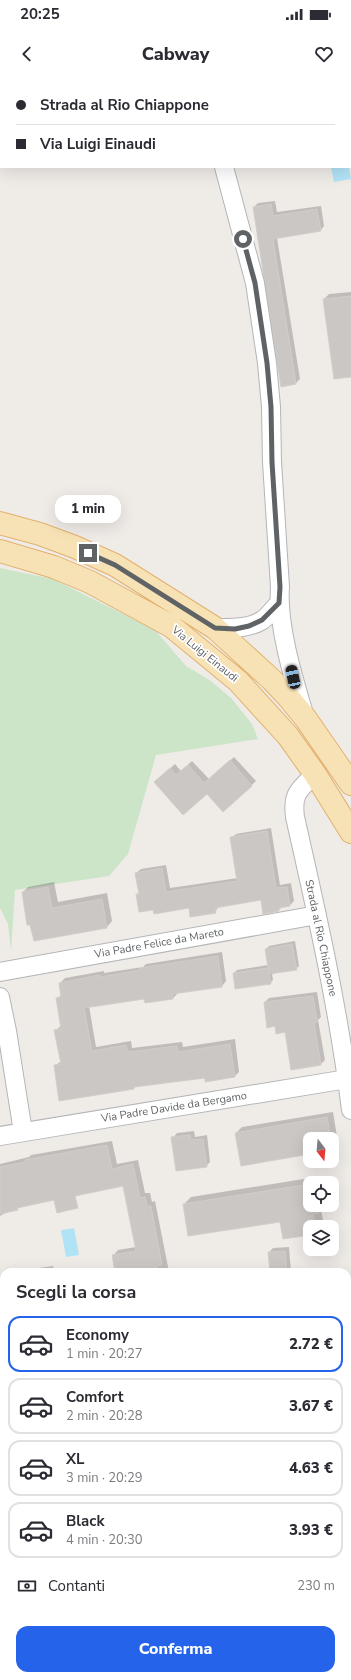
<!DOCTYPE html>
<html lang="it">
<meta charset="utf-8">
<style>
:root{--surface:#fff;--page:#f2f2f3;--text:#2b2b33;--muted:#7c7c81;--line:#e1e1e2;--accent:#2563eb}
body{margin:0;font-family:"Nunito Sans",sans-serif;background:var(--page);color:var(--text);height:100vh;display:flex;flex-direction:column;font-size:15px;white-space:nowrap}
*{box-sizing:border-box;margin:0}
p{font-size:13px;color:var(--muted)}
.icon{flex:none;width:22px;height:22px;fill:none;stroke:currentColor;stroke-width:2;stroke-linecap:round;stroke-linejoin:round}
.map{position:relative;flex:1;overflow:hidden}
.details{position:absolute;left:0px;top:1188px;width:351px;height:412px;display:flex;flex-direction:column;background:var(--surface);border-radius:12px 12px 0 0;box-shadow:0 4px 16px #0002}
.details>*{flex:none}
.hud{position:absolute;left:0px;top:0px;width:351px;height:88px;box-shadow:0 4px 16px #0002;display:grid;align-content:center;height:88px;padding:0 16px;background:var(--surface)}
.needle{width:26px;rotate:164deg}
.controls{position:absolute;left:303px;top:1052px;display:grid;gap:8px}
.controls a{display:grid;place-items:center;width:36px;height:36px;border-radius:8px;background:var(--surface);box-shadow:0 4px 16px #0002;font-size:20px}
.end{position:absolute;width:18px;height:18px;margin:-9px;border:5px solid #5f6366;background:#fff;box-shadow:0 0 0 2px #fff}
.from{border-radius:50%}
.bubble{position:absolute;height:28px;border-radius:12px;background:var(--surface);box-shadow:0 4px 16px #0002;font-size:13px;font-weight:800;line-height:28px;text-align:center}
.car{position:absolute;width:12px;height:24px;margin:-12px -6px;border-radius:5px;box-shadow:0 0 3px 1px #0007;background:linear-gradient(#222 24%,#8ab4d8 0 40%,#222 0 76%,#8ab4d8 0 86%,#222 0)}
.hud b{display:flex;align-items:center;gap:14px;height:38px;font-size:15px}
.hud b+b{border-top:1px solid var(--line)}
.hud i{width:10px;height:10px;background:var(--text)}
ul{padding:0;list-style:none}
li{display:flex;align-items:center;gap:12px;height:56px;margin:0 8px 6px;padding:0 8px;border:2px solid var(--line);border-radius:12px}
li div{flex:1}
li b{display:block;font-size:15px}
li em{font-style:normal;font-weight:800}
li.active{border-color:var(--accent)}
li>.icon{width:36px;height:36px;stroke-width:1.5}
h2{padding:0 16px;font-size:18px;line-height:48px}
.pay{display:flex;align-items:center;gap:10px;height:44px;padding:0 16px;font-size:15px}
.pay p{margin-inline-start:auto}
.primary-button{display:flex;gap:8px;margin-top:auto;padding:8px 16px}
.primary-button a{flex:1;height:46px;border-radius:12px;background:var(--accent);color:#fff;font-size:16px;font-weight:800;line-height:46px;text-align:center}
.status{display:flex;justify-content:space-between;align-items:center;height:28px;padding:0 20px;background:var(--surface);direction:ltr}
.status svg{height:11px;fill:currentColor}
header{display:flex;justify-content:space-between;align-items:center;height:52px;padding:0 16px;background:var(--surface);font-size:18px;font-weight:800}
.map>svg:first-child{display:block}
</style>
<div class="status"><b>20:25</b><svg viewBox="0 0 49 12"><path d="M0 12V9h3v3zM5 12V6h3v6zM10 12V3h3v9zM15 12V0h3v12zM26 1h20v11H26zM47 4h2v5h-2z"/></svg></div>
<header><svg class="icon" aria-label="back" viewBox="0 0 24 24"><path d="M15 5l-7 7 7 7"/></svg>Cabway<svg class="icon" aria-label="heart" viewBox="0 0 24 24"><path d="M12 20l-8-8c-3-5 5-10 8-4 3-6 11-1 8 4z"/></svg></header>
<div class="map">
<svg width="351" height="1600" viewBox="0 0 351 1600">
<rect width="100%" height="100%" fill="#efece8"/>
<path fill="#fbf1e1" d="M0 1396 4 1411V1475L0 1476Z"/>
<path fill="#cce4c7" d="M0 488 53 499 155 550 186 586 211 601 232 619 252 644 258 659 156 675 128 774 109 796 15 810 11 871 8 844 0 828Z
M351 1249V1343L347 1316V1250Z"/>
<path fill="#b1e3f6" d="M331 87H349L351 99 334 102Z
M74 1148 79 1175 66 1177 61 1150Z"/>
<path fill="#0003" d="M275 121 277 132 321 126 324 146 320 151 277 158 300 299 296 303 254 127 258 123Z
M351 212V296L324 219 329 214Z
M234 677 256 701 223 731 207 713 159 698 175 684 181 691 192 681 209 699Z
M271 748 280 805 291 803 294 821 290 825 283 826 279 830 262 819 219 826 215 832 189 827 154 828 137 815 140 812 136 793 141 789 166 785 170 808 238 798 232 758 236 754Z
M54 802 58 822 107 813 112 841 107 847 34 860 23 812 28 807Z
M295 861 299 886 296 889 272 893 273 900 270 903 234 893 237 890 268 885 266 869 269 866Z
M222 872 226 901 222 906 178 913 173 918 145 917 89 926 96 967 131 961 132 968 182 962 183 967 235 959 239 992 235 996 205 997 136 1006 134 1008 55 986 61 981 56 950 62 945 58 918 62 914 60 903 65 898 104 891V893L143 887 146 884Z
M317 912 321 937 318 940 325 980 321 984 285 951 265 922 269 918Z
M333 1032 338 1063 332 1069V1059H310V1073L236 1053 242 1047Z
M194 1051 195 1057 207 1055 210 1082 206 1086 173 1058 177 1053Z
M112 1061 117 1084 138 1080 145 1113H150L152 1122 155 1121 169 1192H116L113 1176 118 1170 136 1167 124 1104 20 1127 17 1129 7 1132 0 1136V1084L29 1077 31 1075Z
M322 1096 323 1103H310V1125H326L321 1130 324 1145 322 1147H310V1154L281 1141 184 1124 191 1117Z
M289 1167 291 1192H271L269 1172 273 1168Z
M53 1186 54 1192H29L32 1189Z
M4 1210V1224L2 1212Z
M351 1302V1323L347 1326V1303Z"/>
<path fill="#cbc7c4" stroke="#d4cdc7" d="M271 124 273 136 317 129 321 151 273 159 296 304 281 307 253 127Z
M351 216V297L334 299 323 219Z
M230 680 252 706 223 732 207 714 183 735 154 702 170 688 176 695 188 685 204 703Z
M267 751 276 808 287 807 290 826 278 828 279 831 263 834 261 820 215 828 216 833 190 837 189 828 154 834 153 830 139 832 136 814H139L135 793 162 788 166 812 237 801 230 757Z
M48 807 52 828 102 819 107 848 34 861 30 845H27L22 812Z
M292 864 297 890 269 894 271 904 235 909 233 893 268 888 269 893 265 869Z
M218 876 222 907 172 914 173 919 145 923 144 919 84 928 92 971 126 965 128 972 177 966 178 972 230 964 235 997 205 1002V998L134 1007V1009L59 1021 54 985 61 984 54 950 61 949 56 918 61 917 59 903 100 895V897L140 890V888Z
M313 916 317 942 314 943 321 985 291 990 285 952 276 954 275 946 267 948 264 922Z
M327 1037 331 1059H310V1074L241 1086 235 1053Z
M190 1055 191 1060 203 1059 207 1087 176 1091 171 1057Z
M107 1065 112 1089 133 1084 140 1118 145 1117 147 1126H151L162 1185 157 1186 159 1192H115L112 1175 136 1171 123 1106 75 1116 78 1128 57 1133 54 1120 17 1128 18 1130 0 1134V1087L25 1082V1080Z
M310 1104V1125H318L319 1133 313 1134 315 1147H310V1155L283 1159 280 1142 188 1156 183 1124Z
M285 1171 287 1192H270L268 1172Z"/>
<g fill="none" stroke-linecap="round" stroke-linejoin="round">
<defs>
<path id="street" d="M205 0 206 1
M224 87 255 203 267 283 271 327 272 382 280 507C277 544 293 597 304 634
M215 548C231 548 247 549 261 541 268 537 274 528 279 523
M315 694C299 710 292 713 295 737 317 834 339 931 351 1030
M0 892 317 835
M0 917 7 951 23 1052
M0 1056 347 999
M347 1406 350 1405
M0 1516 4 1514"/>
<path id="primary" d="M0 443 40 454 75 467 115 485 215 548 272 600 289 618 306 639 351 704
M0 471 54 487 90 502 171 546 238 601 288 656 315 694 351 752
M347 1236 351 1235
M0 1324 4 1323"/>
</defs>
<use href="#street" stroke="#b3b5b8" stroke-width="20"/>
<use href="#primary" stroke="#e3b06d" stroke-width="24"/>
<use href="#street" stroke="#fff" stroke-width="18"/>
<use href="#primary" stroke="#f7e2b5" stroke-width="22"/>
<defs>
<path id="rail" d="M347 1349 351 1348
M347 1359 351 1358
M0 1482 4 1480
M0 1492 4 1490"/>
</defs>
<use href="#rail" stroke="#b3b4b4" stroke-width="4.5"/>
<use href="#rail" stroke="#fff" stroke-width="3" stroke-dasharray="9" stroke-linecap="butt"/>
</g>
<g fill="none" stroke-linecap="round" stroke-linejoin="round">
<path stroke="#5f6366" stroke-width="5" d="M88 473 115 485 215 548 235 549 249 546 262 540 279 523 280 507 272 382 271 327 267 283 255 203 243 159"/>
</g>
<g text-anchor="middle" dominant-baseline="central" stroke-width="3.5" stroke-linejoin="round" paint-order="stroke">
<g font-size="11" fill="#5f6366" stroke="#fff">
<text transform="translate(205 574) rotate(39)">Via Luigi Einaudi</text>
<text transform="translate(321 858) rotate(78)">Strada al Rio Chiappone</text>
<text transform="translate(159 863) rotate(-10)">Via Padre Felice da Mareto</text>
<text transform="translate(174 1027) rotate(-9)">Via Padre Davide da Bergamo</text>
</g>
</g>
</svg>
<div class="controls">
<a><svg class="needle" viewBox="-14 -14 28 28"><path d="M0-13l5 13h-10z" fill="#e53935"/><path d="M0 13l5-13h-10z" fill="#7c7c81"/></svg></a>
<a><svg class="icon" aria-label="locate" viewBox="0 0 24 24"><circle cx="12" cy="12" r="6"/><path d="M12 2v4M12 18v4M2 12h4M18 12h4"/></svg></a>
<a><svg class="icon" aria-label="layers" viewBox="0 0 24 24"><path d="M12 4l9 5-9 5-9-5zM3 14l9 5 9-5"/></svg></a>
</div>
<i class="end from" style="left:243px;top:159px"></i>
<i class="end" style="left:88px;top:473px"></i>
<div class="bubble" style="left:55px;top:415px;width:66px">1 min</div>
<i class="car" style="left:293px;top:597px;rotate:348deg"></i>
<div class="hud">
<b><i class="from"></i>Strada al Rio Chiappone</b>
<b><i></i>Via Luigi Einaudi</b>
</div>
<section class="details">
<h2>Scegli la corsa</h2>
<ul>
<li class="active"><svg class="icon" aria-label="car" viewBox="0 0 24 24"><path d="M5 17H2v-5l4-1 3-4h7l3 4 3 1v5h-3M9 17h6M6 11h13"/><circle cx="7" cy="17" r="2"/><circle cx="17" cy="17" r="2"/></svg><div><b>Economy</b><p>1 min · 20:27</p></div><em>2.72 €</em></li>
<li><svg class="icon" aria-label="car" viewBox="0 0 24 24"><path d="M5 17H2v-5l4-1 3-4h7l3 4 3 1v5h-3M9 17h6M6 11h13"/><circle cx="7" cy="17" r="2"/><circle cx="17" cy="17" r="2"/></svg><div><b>Comfort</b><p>2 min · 20:28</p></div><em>3.67 €</em></li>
<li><svg class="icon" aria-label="car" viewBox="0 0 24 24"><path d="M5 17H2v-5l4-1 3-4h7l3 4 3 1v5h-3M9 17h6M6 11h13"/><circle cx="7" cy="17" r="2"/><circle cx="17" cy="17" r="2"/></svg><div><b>XL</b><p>3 min · 20:29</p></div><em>4.63 €</em></li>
<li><svg class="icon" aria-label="car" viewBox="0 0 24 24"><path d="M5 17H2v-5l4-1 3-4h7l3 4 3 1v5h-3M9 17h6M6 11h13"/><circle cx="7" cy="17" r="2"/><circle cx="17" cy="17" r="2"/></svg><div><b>Black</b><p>4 min · 20:30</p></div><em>3.93 €</em></li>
</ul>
<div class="pay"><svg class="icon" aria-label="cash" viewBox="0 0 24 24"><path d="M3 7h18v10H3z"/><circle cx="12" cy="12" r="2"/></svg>Contanti<p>230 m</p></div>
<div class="primary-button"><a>Conferma</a></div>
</section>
</div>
